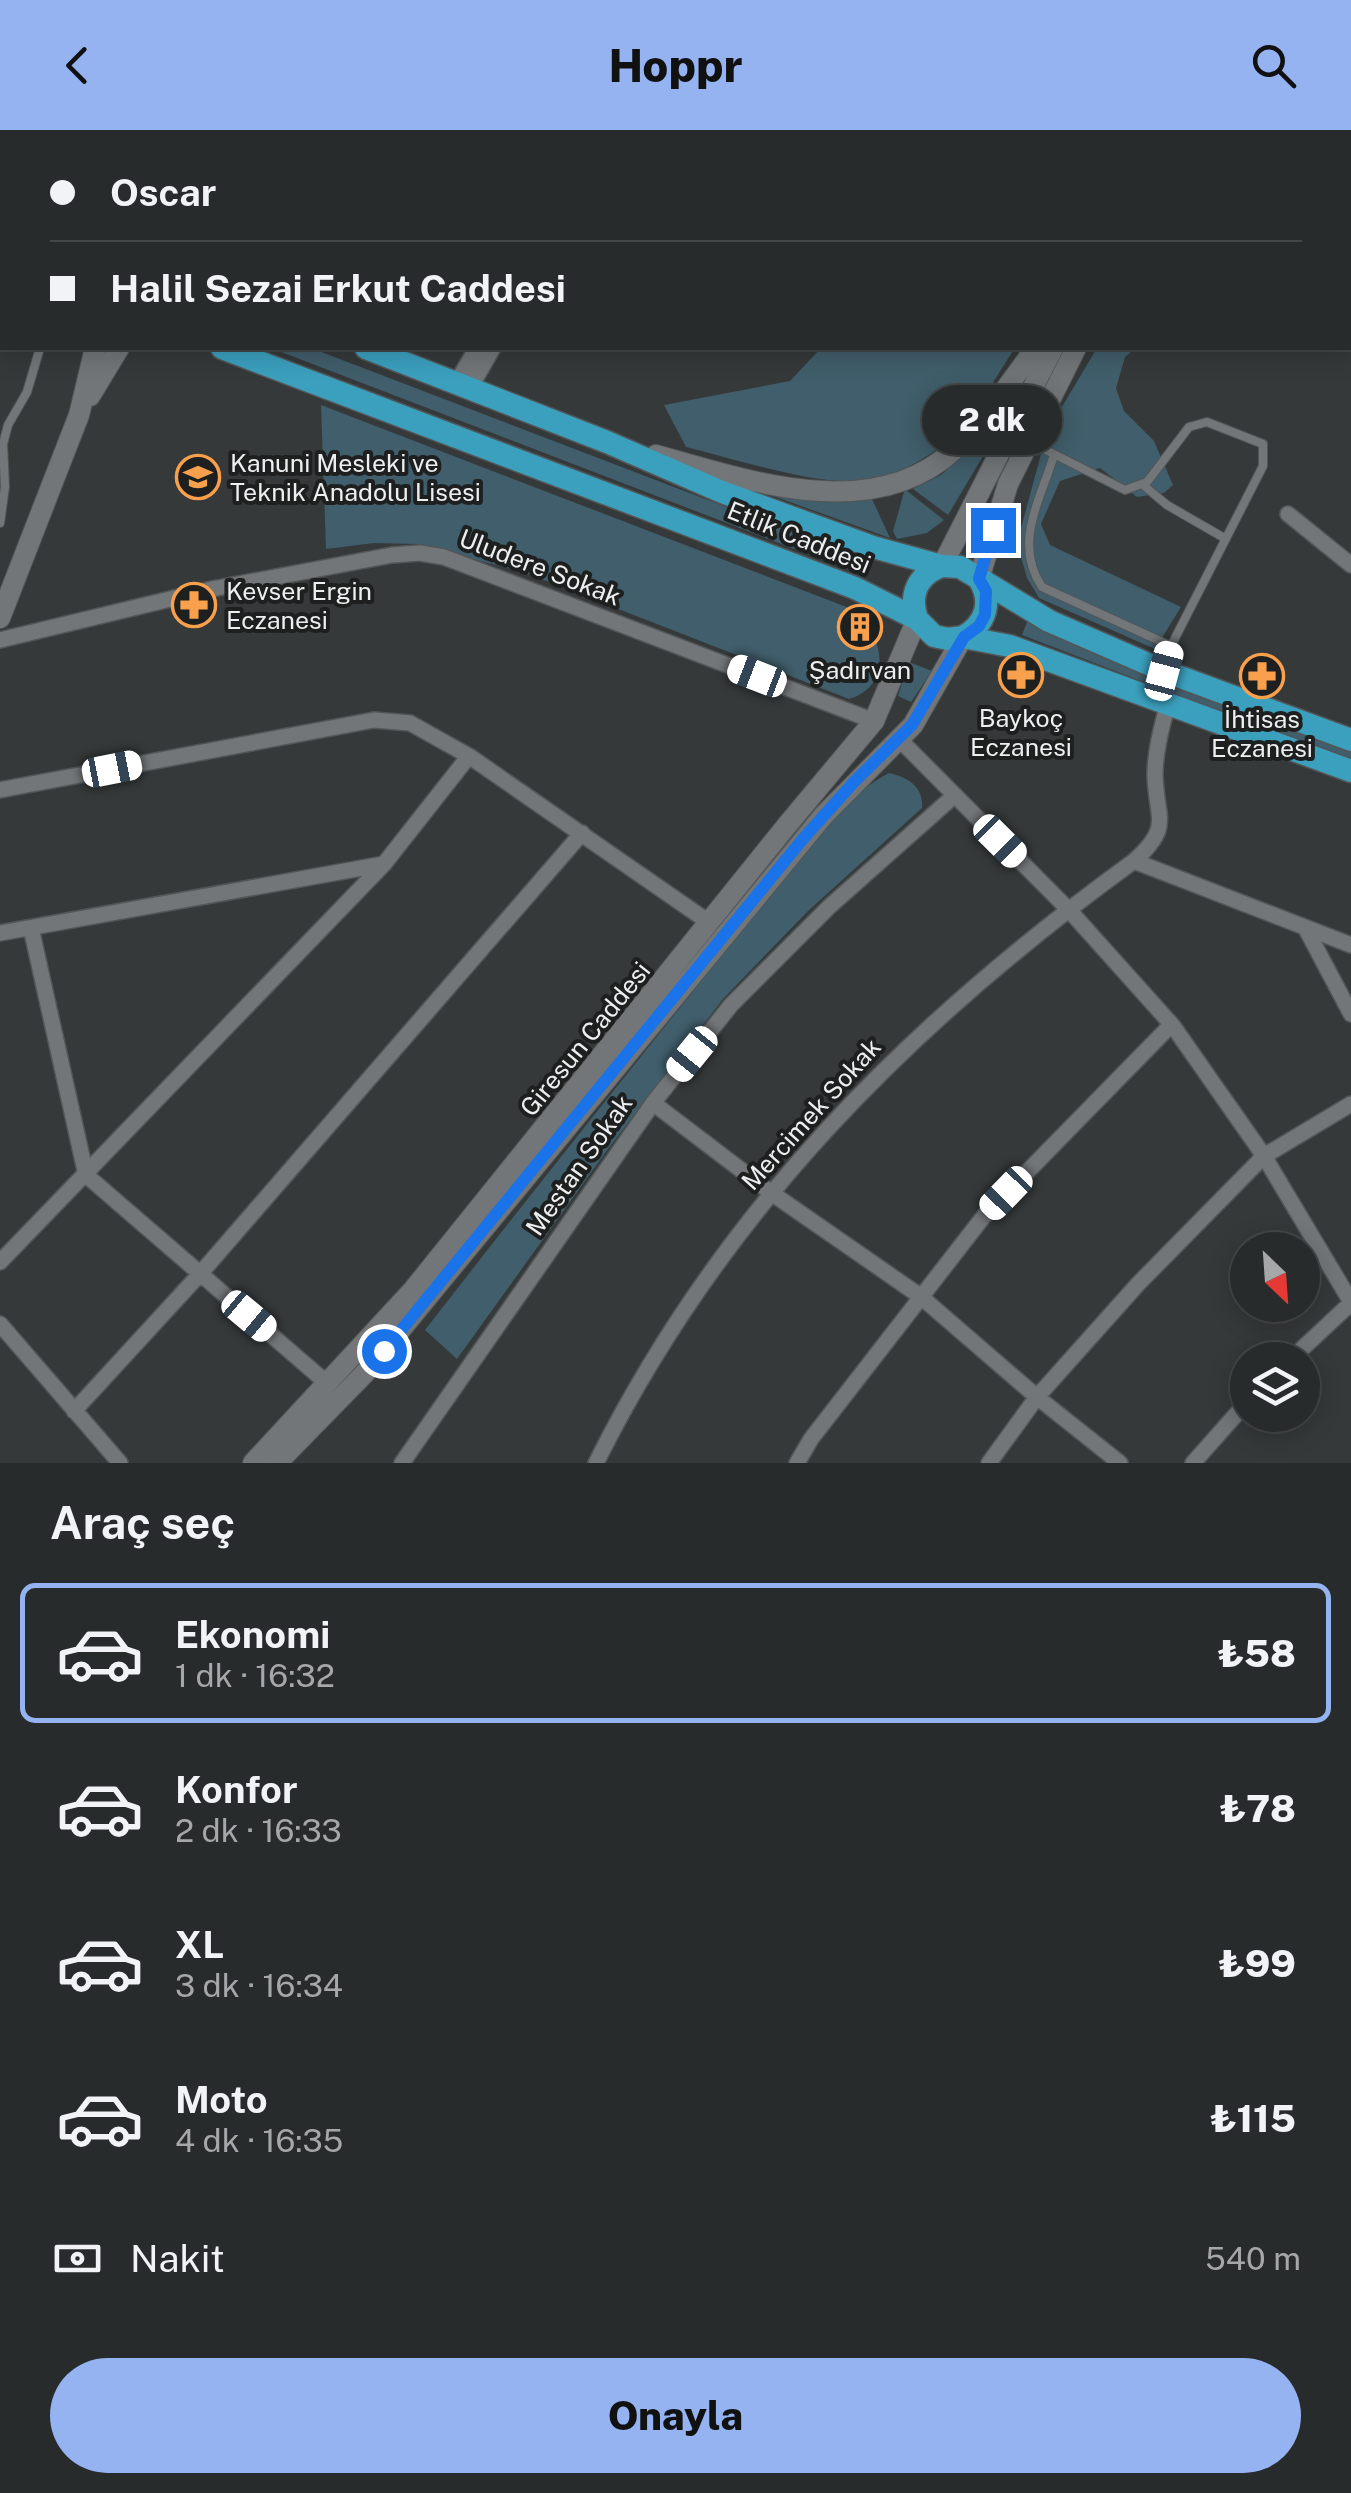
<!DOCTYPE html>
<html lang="tr">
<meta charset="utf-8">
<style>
:root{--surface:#282b2c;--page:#303334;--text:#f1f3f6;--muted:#a5a7a9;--line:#444748;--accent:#95b2f1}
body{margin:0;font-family:"Public Sans",sans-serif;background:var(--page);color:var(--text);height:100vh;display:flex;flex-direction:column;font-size:38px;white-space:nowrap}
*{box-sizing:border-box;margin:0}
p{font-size:32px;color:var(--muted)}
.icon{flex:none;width:55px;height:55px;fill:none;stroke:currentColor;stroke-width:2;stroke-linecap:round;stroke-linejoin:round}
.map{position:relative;height:1333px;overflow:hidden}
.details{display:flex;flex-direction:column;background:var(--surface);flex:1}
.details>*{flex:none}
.guide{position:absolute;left:0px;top:0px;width:1352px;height:220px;box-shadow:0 5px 25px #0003,0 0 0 2px var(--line);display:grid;align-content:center;height:220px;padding:0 50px;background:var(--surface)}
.needle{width:65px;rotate:155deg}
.controls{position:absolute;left:1230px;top:1102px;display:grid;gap:20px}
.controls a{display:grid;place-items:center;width:90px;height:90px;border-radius:50%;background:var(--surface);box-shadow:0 5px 25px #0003,0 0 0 2px var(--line);font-size:50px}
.end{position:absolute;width:45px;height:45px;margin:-22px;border:12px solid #1a73e8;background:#fff;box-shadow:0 0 0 5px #fff}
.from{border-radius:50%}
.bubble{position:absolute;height:70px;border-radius:35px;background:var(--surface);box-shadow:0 5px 25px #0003,0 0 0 2px var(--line);font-size:32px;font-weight:800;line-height:70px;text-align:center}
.car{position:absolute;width:30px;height:60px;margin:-30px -15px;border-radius:12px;box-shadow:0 0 8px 2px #0007;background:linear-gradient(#fff 24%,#345 0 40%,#fff 0 76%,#345 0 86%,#fff 0)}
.guide b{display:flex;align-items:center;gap:35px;height:95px;font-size:38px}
.guide b+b{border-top:2px solid var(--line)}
.guide i{width:25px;height:25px;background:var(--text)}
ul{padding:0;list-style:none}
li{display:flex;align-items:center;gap:30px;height:140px;margin:0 20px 15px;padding:0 30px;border:5px solid transparent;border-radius:15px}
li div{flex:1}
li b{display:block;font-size:38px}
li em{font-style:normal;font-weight:800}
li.on{border-color:var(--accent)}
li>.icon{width:90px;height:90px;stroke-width:1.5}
h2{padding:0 50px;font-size:45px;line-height:120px}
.pay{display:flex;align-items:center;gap:25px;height:110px;padding:0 50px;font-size:38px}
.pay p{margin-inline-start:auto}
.cta{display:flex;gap:20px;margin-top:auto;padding:20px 50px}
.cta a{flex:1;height:115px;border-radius:60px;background:var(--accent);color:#111;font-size:40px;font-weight:800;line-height:115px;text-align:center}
header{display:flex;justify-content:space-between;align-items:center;height:130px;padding:0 50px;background:var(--accent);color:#111;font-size:45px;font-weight:800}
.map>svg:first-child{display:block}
</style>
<header><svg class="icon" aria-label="back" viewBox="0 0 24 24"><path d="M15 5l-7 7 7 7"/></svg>Hoppr<svg class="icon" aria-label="search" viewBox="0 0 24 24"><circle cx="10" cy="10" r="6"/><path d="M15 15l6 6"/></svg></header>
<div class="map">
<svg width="1351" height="1333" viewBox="0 0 1351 1333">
<rect width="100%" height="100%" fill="#35393a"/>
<path fill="#405e6b" d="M271 218H311L862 429 857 443Z
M821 218H1015C997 244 981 277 959 300 934 326 895 348 859 351 815 355 731 328 686 317L664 275 790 251Z
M1097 218H1136L1125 227 1116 258 1124 281 1154 311 1173 355 1164 363 1137 367 1100 338 1060 351 1041 394 1050 415 1181 477 1155 519 1039 468 1027 448 1017 413 1047 302Z
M321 275 849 478C883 500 896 554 849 569L526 443 416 414 374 413 326 419Z
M977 314 986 321 948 385 913 359 941 345Z
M759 361 819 370 872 369 890 408Z
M907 361 944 390 927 403 897 409 893 401 904 362Z
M1027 492 1351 621V632L1022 505Z
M909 532 932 541 911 572 898 566Z
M889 643C908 647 924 657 922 678L808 781 723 869 608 1019 457 1229 425 1200C526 1070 628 942 731 814 770 766 836 669 889 643Z"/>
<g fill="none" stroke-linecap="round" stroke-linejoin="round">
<defs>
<path id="lane" d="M0 171 2 172
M1032 313 1125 360 1147 352 1189 297 1207 292 1263 314V336L1171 516 1165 536
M1054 325C1040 371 1013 414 1042 457L1171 516
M1142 354 1167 375 1226 409
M0 393 5 357 3 314 8 295 27 262 40 218"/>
<path id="street" d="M44 0 52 2
M735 0 737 2
M92 2 98 0
M277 2 278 0
M582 2 585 0
M456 253 477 218
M470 258 493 218
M1288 384 1351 435
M0 510 212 459 392 425 420 423 444 427 874 591
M1168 573C1162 596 1155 621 1155 645 1156 689 1173 696 1134 731L1351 815
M900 610 1069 780 1173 896 1264 1026 1351 1172
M0 660 374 590 410 593 469 626 710 793
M1305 797 1351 884
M31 798 86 1045 328 1254
M0 803 384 734
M653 973 770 1062 920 1166 1037 1267 1120 1333
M0 1132 384 734 469 626
M0 1194 120 1333
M1290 1230 1351 1173
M74 1281 200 1144 582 703
M402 1333 653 973 731 875 830 776 955 665
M596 1333C721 1082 909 894 1134 731
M797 1333 811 1309 984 1086 1171 895
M989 1333 1037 1267 1138 1154 1264 1026 1351 974
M1193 1333 1248 1271"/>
<path id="secondary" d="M1259 2 1263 0
M1329 2 1337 0
M1350 50 1351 52
M1350 102 1351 104
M90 266 119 218
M656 325C749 351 874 395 955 319 986 291 1010 251 1036 218
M942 436 1053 218
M979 449 1008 354 1076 218
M0 488 79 285 95 218
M253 1333 413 1160 788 694 874 591 917 489
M277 1333 365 1243 824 685 913 595 963 507"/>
<path id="primary" d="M0 82 2 83
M0 134 2 135
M222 218 855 458 917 489 934 506 948 509 963 507 1010 516 1351 641
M366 218 607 312 722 362 873 417 942 436 960 437 1049 491 1164 541 1351 610
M917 489C909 465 917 445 942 436
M963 507C986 494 993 472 979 449"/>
</defs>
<use href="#lane" stroke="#525657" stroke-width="10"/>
<use href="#street" stroke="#525657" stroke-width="18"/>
<use href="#secondary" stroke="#525657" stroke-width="22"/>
<use href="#primary" stroke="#525657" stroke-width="25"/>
<use href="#lane" stroke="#727678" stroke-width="8"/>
<use href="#street" stroke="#727678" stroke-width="15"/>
<use href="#secondary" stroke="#727678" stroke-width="20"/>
<use href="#primary" stroke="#3ba0be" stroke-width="22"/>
</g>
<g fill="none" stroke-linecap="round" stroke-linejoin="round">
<path stroke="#1a73e8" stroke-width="12" d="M384 1221 802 710 854 652 912 595 964 507 979 496 985 485 986 461 979 449 993 400"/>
</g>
<defs>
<symbol id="school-ring" viewBox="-11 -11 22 22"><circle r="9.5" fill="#1e2020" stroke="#f9a04d" stroke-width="1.5"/><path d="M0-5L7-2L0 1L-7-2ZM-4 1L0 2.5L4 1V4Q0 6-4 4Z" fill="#f9a04d"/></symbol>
<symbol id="pharmacy-ring" viewBox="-11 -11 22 22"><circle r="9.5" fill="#1e2020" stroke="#f9a04d" stroke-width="1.5"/><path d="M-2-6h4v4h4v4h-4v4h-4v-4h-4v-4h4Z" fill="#f9a04d"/></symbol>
<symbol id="building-ring" viewBox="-11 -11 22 22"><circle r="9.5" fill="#1e2020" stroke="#f9a04d" stroke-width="1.5"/><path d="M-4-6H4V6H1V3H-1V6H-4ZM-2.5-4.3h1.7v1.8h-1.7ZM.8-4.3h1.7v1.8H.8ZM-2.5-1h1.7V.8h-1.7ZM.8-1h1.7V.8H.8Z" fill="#f9a04d"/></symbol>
</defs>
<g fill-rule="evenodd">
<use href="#school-ring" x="173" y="322" width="50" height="50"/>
<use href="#pharmacy-ring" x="169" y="450" width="50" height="50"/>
<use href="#building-ring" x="835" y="472" width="50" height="50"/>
<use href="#pharmacy-ring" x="996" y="520" width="50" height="50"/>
<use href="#pharmacy-ring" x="1237" y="521" width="50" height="50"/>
</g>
<g text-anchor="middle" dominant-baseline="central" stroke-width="8" stroke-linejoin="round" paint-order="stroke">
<g font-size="25" fill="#eceeef" stroke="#1e2020">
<text x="230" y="333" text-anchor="start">Kanuni Mesleki ve<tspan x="230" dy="29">Teknik Anadolu Lisesi</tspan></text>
<text x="226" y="461" text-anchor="start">Kevser Ergin<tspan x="226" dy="29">Eczanesi</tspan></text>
<text x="860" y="540">Şadırvan</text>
<text x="1021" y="588">Baykoç<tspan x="1021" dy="29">Eczanesi</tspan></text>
<text x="1262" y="589">İhtisas<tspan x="1262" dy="29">Eczanesi</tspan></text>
</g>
<g font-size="25" fill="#eceeef" stroke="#1e2020">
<text transform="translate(799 407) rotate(22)">Etlik Caddesi</text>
<text transform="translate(540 437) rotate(21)">Uludere Sokak</text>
<text transform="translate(585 909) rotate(-51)">Giresun Caddesi</text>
<text transform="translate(811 984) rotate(-48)">Mercimek Sokak</text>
<text transform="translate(579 1035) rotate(-55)">Mestan Sokak</text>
</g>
</g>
</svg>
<div class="controls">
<a><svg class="needle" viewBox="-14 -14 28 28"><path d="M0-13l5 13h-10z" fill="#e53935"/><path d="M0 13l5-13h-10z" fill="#a5a7a9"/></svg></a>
<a><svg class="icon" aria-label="layers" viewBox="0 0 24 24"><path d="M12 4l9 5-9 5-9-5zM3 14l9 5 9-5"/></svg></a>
</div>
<i class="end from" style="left:384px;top:1221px"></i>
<i class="end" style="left:993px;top:400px"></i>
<div class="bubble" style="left:922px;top:255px;width:140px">2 dk</div>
<i class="car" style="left:1164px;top:541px;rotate:15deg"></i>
<i class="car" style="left:757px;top:546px;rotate:291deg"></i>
<i class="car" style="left:112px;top:639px;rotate:79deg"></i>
<i class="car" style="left:1000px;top:711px;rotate:135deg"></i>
<i class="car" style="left:692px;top:924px;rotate:219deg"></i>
<i class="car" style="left:1006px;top:1063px;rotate:224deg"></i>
<i class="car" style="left:249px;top:1186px;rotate:130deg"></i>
<div class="guide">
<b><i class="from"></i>Oscar</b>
<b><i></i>Halil Sezai Erkut Caddesi</b>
</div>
</div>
<section class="details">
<h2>Araç seç</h2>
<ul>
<li class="on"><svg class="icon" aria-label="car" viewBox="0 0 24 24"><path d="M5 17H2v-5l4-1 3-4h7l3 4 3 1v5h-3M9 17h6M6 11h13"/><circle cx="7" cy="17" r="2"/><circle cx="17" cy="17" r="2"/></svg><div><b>Ekonomi</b><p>1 dk · 16:32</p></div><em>₺58</em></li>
<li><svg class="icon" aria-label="car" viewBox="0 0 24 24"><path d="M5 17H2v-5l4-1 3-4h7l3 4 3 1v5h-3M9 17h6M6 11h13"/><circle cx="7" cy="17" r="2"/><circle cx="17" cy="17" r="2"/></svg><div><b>Konfor</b><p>2 dk · 16:33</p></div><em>₺78</em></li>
<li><svg class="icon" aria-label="car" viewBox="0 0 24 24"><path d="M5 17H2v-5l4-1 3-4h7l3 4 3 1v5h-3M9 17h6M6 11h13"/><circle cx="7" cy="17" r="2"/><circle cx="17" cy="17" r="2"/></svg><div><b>XL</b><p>3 dk · 16:34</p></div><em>₺99</em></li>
<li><svg class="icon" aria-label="car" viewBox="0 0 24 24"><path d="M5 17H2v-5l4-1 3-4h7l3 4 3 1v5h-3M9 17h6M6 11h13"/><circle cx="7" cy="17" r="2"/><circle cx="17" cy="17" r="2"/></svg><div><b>Moto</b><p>4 dk · 16:35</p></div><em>₺115</em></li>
</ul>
<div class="pay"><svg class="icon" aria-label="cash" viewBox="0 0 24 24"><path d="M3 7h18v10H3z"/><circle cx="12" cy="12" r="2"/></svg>Nakit<p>540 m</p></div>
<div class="cta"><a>Onayla</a></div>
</section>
